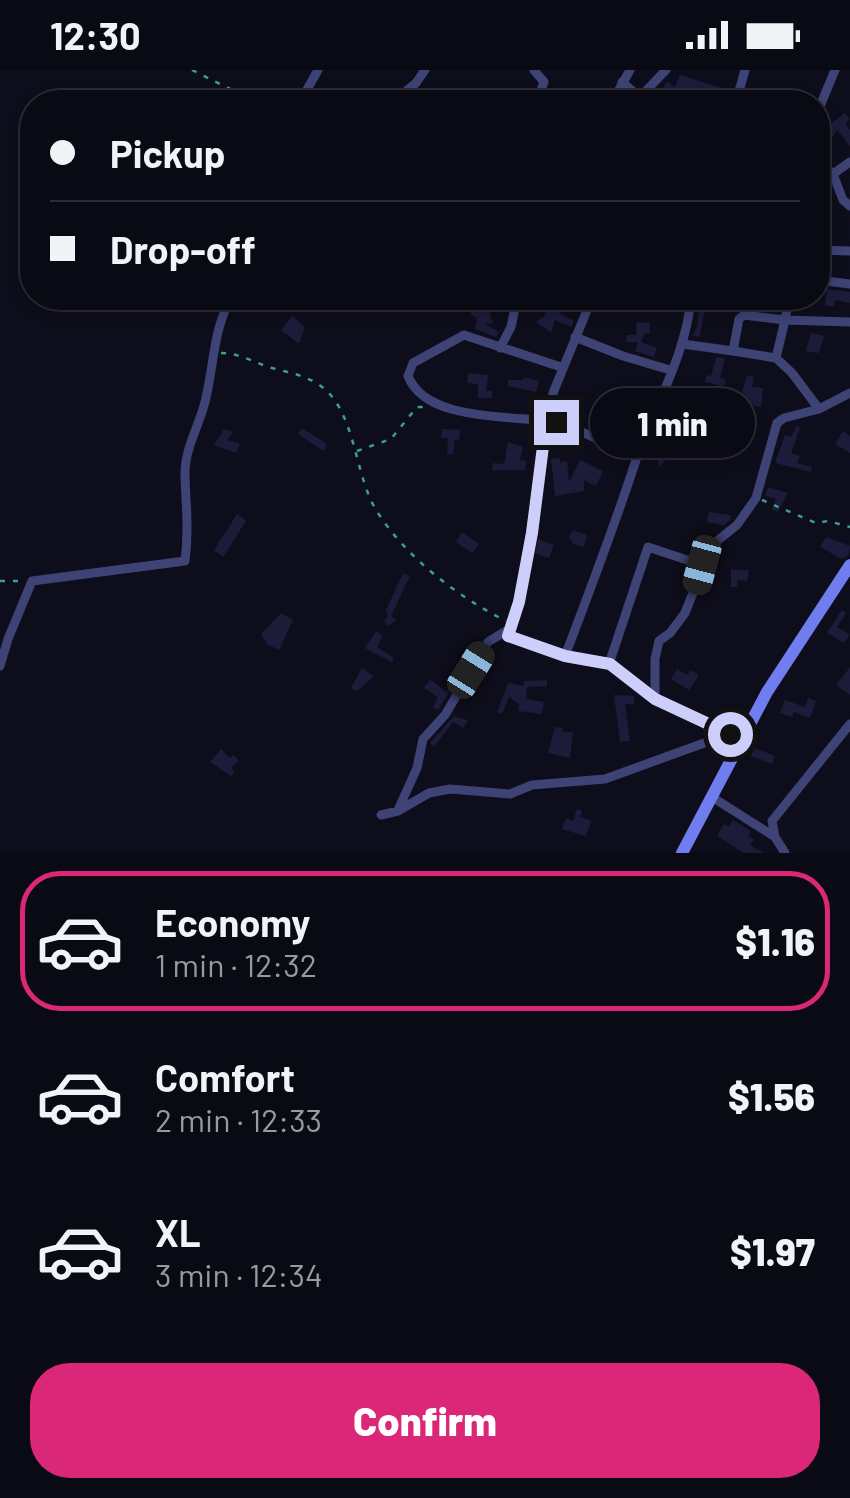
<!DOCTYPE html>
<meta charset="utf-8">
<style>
:root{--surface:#0a0a14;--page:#181822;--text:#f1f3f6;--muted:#999aa0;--line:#2a2b34;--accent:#db2777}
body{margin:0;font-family:Barlow,sans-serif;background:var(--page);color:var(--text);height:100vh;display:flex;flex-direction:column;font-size:38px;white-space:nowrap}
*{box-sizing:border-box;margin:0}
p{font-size:32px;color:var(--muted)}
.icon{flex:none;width:55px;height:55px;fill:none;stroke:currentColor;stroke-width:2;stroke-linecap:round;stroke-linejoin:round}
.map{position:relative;height:783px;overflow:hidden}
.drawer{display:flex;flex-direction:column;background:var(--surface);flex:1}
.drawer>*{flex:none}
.hud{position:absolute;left:20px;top:20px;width:810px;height:220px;border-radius:40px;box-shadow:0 5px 15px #0003,0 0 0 2px var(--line);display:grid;align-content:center;height:220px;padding:0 30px;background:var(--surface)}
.end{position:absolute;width:45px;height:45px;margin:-22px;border:12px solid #cdcef9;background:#111;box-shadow:0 0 0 5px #111}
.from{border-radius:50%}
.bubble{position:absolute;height:70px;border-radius:35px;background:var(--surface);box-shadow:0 5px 15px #0003,0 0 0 2px var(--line);font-size:32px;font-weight:800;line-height:70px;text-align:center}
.car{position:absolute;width:30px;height:60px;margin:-30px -15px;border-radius:12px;box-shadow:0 0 8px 2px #0007;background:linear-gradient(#222 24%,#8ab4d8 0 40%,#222 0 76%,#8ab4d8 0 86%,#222 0)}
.hud b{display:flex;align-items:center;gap:35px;height:95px;font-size:38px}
.hud b+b{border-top:2px solid var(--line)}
.hud i{width:25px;height:25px;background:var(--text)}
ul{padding:18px 0 0;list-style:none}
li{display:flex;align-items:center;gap:30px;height:140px;margin:0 20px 15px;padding:0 10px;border:5px solid transparent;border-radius:40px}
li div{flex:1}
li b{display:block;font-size:38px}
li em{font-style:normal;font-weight:800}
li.active{border-color:var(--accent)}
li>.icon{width:90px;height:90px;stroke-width:1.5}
.cta{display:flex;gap:20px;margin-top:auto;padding:20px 30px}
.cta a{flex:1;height:115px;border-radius:40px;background:var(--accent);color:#fff;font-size:40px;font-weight:800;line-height:115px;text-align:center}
.status{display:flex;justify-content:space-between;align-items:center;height:70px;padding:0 50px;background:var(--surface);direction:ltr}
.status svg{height:28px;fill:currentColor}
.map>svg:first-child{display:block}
</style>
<div class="status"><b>12:30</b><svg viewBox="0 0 49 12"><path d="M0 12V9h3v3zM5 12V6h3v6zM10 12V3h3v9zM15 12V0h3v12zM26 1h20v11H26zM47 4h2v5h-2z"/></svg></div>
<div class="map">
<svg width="850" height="783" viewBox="0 0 850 783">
<rect width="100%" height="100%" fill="#0e0d1b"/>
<path fill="#1d1b3a" d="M680 5 719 17 716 28 708 24 704 32H683L687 24H671L665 32H656L667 11 675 17Z
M771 17 789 25 784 32 776 27 773 32H761Z
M845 43 850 49 845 54 850 60V76L837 60 824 81 818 77V68L824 57 819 52 823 47 830 54Z
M827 219 850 222V233L835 230 834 237 825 235Z
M486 228H494L490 245 493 253 485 254 499 262 496 267 475 259 477 248 470 244 473 238 483 243Z
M552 228H564L558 242 574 251 571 257 555 250 551 262 537 253 540 247 543 248Z
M699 228H704L705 240 699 268 696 265 692 267 697 257Z
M292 246 305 257 299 274 281 260Z
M637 252 650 253V263H645L641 272 657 278 654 287 635 281 638 272H626L627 265H636Z
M811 263 824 266 819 283 806 281Z
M716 287 725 288 720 308 726 310 724 316 705 312 707 305 711 306Z
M468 303 488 305 486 321H492V328H478V314L467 313Z
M747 305 754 307 752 317 763 318 761 337 739 333Z
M524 307 539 311 536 322 508 316V310H523Z
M629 319 636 321 632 336 637 338 635 344 626 341 622 355 631 358 630 364 607 360 609 352 612 353 615 332 625 334Z
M797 356 800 358 791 383 800 386 797 393 812 397 811 402 775 393 785 365 791 367Z
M302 358 327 374 324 381 298 364Z
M224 359 233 362 227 370 240 374 236 383 214 375Z
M442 359 460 360 459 370 455 369 453 384H447L448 368H441Z
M843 361 850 366V383L835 374Z
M659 369 673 375 668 388 659 397 656 377Z
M508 372 523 377 520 390 526 391 525 400H492L493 393 504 394Z
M560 388V392L567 391 569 412 580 390 603 401 596 416 584 410V421L555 426 551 389Z
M768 417 788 423 778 442 772 440 776 429 765 426Z
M709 442 731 445 730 450 724 455 707 452Z
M237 444 246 451 223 487 214 480Z
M573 460 587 465 584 477 573 474 569 467Z
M462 462 479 474 472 483 456 472Z
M826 467 850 476 849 485 842 489 820 477Z
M538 469 554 475 549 488 535 483Z
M731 500H749L747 511 737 510V517H731Z
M403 503 410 506 391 546 396 550 389 556 384 551 388 546 386 540Z
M842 540 846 543 837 557 850 565 844 573 827 563Z
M281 543 293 550 279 580 267 574 261 564Z
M376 561 383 566 377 577 394 588 392 592 365 578Z
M850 597V625L836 615Z
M362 598 374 606 357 621 351 618Z
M677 599 687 605 690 600 699 605 689 620 671 609Z
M430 610 449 623 438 640 433 637 438 627 424 618Z
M547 610V616L527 617 526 629 544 632 542 644 518 641 519 634 509 627 502 644 497 642 508 613 524 616V611Z
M614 625 634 626V634H625L630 671 620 672Z
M808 628 816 631 810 648 794 642 792 647 780 643 785 630 805 637Z
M454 646 468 651 463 658 453 652 434 677 430 673Z
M555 657 563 658 562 662H573L570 688 548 683Z
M754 678 775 686 772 694 751 686Z
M221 679 230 688 234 685 239 691 231 698 235 701 231 706 210 692Z
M577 739 582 741 580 747 592 751 585 766 562 759 566 748 573 751Z
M733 750 751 761 748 766 754 769 750 775 764 783H744L717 766 724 754 729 756Z"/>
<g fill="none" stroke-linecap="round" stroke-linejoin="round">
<path stroke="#3aa08c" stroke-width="2.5" stroke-dasharray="5 8" stroke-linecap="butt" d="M192 0 256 32
M221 283C239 283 255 293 272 298 287 302 303 305 316 313 357 336 353 406 378 443 407 488 458 527 506 551
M357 381 391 369 417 337H426
M762 430 816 453 828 451 850 457
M0 511H23"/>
<path stroke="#3d4375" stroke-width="9" d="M534 0 544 12 537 32
M622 12 637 25H642L666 0
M300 32 318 0
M393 32 416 13 425 0
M612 32 630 0
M736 32 745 0
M818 41 835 0
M818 91 833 104 843 130 850 136
M833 104 850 92
M818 180 850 181
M818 210 850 214
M592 228 553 323 519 532 508 566 565 586 609 594 655 629 742 671
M789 228 785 250 850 252
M575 267 623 286 670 300
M683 274 733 281 739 249 744 245 785 250 776 288 792 303 819 339
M500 278 511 257 517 228
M733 281 776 288
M561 297 464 265 413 293 408 306C427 354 517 344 558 353 573 357 588 365 602 371
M565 586C589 523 613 460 634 396 652 340 686 287 691 228
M609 594 648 477 702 495
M0 596 8 569 32 511 185 491C189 461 186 436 185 406 184 380 199 356 205 332 214 296 213 260 231 228
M655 629V589L659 571 670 563 685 543 712 475 737 455 756 428 777 353 784 348 819 339 850 323
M712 727 775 767 785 783
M398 740 417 698 423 669 445 645 488 572 509 559
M381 745 398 741 429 723 450 719 510 724 532 715 605 709 729 664
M775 767 772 751 850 654"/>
<path stroke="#6f7dee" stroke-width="12" d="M682 783 767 622 850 495"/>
</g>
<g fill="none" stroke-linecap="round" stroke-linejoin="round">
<path stroke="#cdcef9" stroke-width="12" d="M556 352 546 353 532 463 519 532 508 566 565 586 610 594 655 629 730 664"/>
</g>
</svg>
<i class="end from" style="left:730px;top:664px"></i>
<i class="end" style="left:556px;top:352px"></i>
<div class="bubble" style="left:590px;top:318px;width:165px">1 min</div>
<i class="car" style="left:702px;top:495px;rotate:195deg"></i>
<i class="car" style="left:471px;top:600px;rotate:32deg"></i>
<div class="hud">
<b><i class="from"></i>Pickup</b>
<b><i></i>Drop-off</b>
</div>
</div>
<section class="drawer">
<ul>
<li class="active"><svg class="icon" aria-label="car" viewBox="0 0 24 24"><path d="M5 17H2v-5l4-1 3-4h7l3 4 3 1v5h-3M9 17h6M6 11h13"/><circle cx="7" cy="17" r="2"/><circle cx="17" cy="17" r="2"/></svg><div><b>Economy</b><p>1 min · 12:32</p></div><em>$1.16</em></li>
<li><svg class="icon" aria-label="car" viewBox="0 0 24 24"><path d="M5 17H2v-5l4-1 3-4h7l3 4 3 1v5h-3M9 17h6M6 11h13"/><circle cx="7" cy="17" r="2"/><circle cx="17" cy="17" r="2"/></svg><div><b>Comfort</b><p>2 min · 12:33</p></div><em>$1.56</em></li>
<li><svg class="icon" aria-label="car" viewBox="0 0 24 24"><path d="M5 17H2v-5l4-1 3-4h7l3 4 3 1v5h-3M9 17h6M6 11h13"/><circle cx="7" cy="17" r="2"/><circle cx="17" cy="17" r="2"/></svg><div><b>XL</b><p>3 min · 12:34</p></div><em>$1.97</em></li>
</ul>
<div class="cta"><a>Confirm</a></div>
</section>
